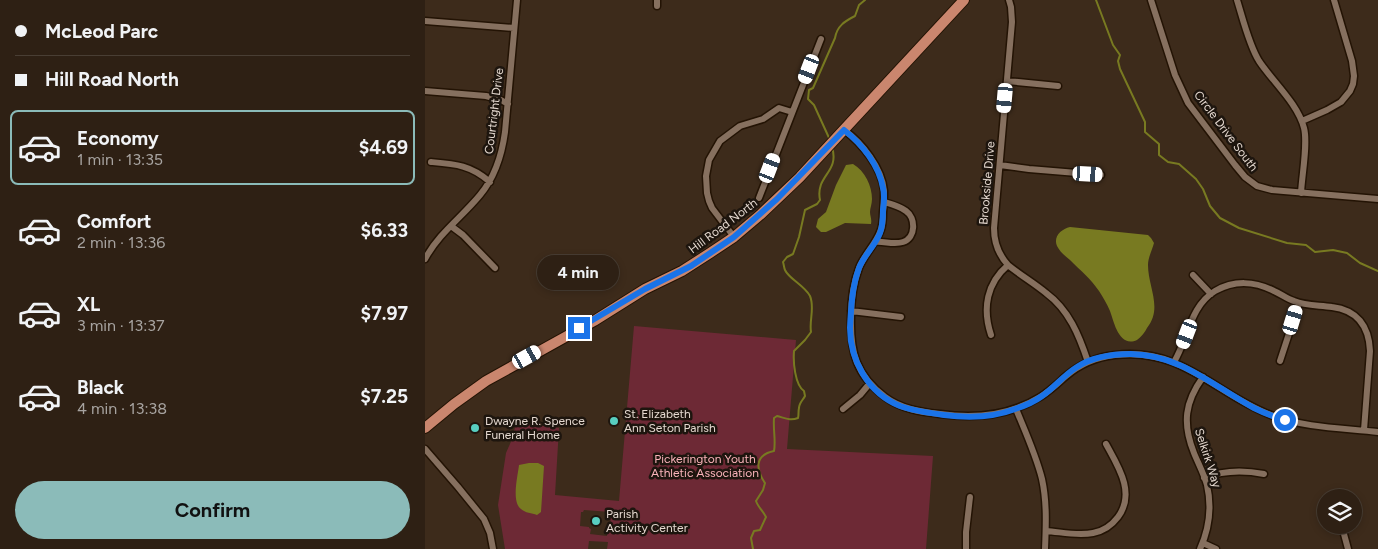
<!DOCTYPE html>
<meta charset="utf-8">
<style>
:root{--surface:#2e2014;--page:#36281d;--text:#f1f3f6;--muted:#a7a3a0;--line:#493e34;--accent:#8bbbb9}
body{margin:0;font-family:Figtree,sans-serif;background:var(--page);color:var(--text);height:100vh;display:flex;flex-direction:column;font-size:19px;white-space:nowrap}
*{box-sizing:border-box;margin:0}
p{font-size:16px;color:var(--muted)}
.icon{flex:none;width:28px;height:28px;fill:none;stroke:currentColor;stroke-width:2;stroke-linecap:round;stroke-linejoin:round}
.map{position:relative;flex:1;overflow:hidden}
.drawer{display:flex;flex-direction:column;background:var(--surface);width:425px}
.drawer>*{flex:none}
.hud{display:grid;align-content:center;height:110px;padding:0 15px;background:var(--surface)}
.fabs{position:absolute;left:892px;top:489px;display:grid;gap:10px}
.fabs a{display:grid;place-items:center;width:45px;height:45px;border-radius:50%;background:var(--surface);box-shadow:0 2px 8px #0003,0 0 0 1px var(--line);font-size:25px}
.end{position:absolute;width:22px;height:22px;margin:-11px;border:6px solid #1a73e8;background:#fff;box-shadow:0 0 0 2px #fff}
.from{border-radius:50%}
.bubble{position:absolute;height:35px;border-radius:18px;background:var(--surface);box-shadow:0 2px 8px #0003,0 0 0 1px var(--line);font-size:16px;font-weight:700;line-height:35px;text-align:center}
.car{position:absolute;width:15px;height:30px;margin:-15px -8px;border-radius:6px;box-shadow:0 0 4px 1px #0007;background:linear-gradient(#fff 24%,#345 0 40%,#fff 0 76%,#345 0 86%,#fff 0)}
.hud b{display:flex;align-items:center;gap:18px;height:48px;font-size:19px}
.hud b+b{border-top:1px solid var(--line)}
.hud i{width:12px;height:12px;background:var(--text)}
ul{padding:0;list-style:none}
li{display:flex;align-items:center;gap:15px;height:75px;margin:0 10px 8px;padding:0 5px;border:2px solid transparent;border-radius:8px}
li div{flex:1}
li b{display:block;font-size:19px}
li em{font-style:normal;font-weight:700}
li.current{border-color:var(--accent)}
li>.icon{width:45px;height:45px;stroke-width:1.5}
.action{display:flex;gap:10px;margin-top:auto;padding:10px 15px}
.action a{flex:1;height:58px;border-radius:30px;background:var(--accent);color:#111;font-size:20px;font-weight:700;line-height:58px;text-align:center}
main{display:flex;flex:1;min-height:0}
.map>svg:first-child{display:block}
</style>
<main>
<section class="drawer">
<div class="hud">
<b><i class="from"></i>McLeod Parc</b>
<b><i></i>Hill Road North</b>
</div>
<ul>
<li class="current"><svg class="icon" aria-label="car" viewBox="0 0 24 24"><path d="M5 17H2v-5l4-1 3-4h7l3 4 3 1v5h-3M9 17h6M6 11h13"/><circle cx="7" cy="17" r="2"/><circle cx="17" cy="17" r="2"/></svg><div><b>Economy</b><p>1 min · 13:35</p></div><em>$4.69</em></li>
<li><svg class="icon" aria-label="car" viewBox="0 0 24 24"><path d="M5 17H2v-5l4-1 3-4h7l3 4 3 1v5h-3M9 17h6M6 11h13"/><circle cx="7" cy="17" r="2"/><circle cx="17" cy="17" r="2"/></svg><div><b>Comfort</b><p>2 min · 13:36</p></div><em>$6.33</em></li>
<li><svg class="icon" aria-label="car" viewBox="0 0 24 24"><path d="M5 17H2v-5l4-1 3-4h7l3 4 3 1v5h-3M9 17h6M6 11h13"/><circle cx="7" cy="17" r="2"/><circle cx="17" cy="17" r="2"/></svg><div><b>XL</b><p>3 min · 13:37</p></div><em>$7.97</em></li>
<li><svg class="icon" aria-label="car" viewBox="0 0 24 24"><path d="M5 17H2v-5l4-1 3-4h7l3 4 3 1v5h-3M9 17h6M6 11h13"/><circle cx="7" cy="17" r="2"/><circle cx="17" cy="17" r="2"/></svg><div><b>Black</b><p>4 min · 13:38</p></div><em>$7.25</em></li>
</ul>
<div class="action"><a>Confirm</a></div>
</section>
<div class="map">
<svg width="953" height="549" viewBox="0 0 953 549">
<rect width="100%" height="100%" fill="#3d2b1b"/>
<path fill="#6d2935" fill-rule="evenodd" d="M209 326 371 340 362 449 508 456 501 549H182L183 542 164 541 163 549H80L73 505 81 453 88 437 91 422 134 428 130 495 194 501ZM159 510 186 512 185 530H182V536L165 534 166 529 164 528V527L155 526 156 512H158Z"/>
<path fill="#787a21" d="M428 164C440 171 447 186 447 199 447 204 445 208 445 212 445 216 447 219 446 224L420 223 401 232H396L391 227 393 219 401 212 411 185 421 165Z
M645 227 723 235 726 238 729 243C727 250 723 258 723 265 723 287 738 308 722 328 720 332 716 337 712 340 694 348 689 322 685 311 682 304 678 297 674 291 666 279 655 270 645 260 640 256 635 252 632 246 628 237 636 229 645 227Z
M104 463H113L119 466 116 512 112 515C107 513 100 513 96 509 86 502 93 475 94 465Z"/>
<g fill="none" stroke-linecap="round" stroke-linejoin="round">
<path stroke="#787a21" stroke-width="2" d="M671 0 688 45 695 55 693 61 695 69 720 122V132L734 144V155L743 162 754 164 771 179 778 189 785 206 795 218 814 228 862 243 881 245 890 252 908 250 922 253 935 263 953 271
M405 140 389 105 383 99 384 90 388 88 410 38C412 26 420 21 430 16L434 5 440 0
M328 549 326 538 329 531 335 530 341 517C338 511 333 507 331 501L338 490 340 483C331 470 329 455 349 451 351 441 348 430 349 418L352 416C360 418 365 421 373 418 374 414 373 412 374 408 374 403 378 400 380 396L379 391C370 385 368 362 369 351L380 340 386 332C384 320 390 308 385 296 379 285 364 279 360 270 359 268 359 265 358 262L362 257 368 254 374 237 380 210 392 204 395 200C390 175 415 173 407 147"/>
<defs>
<path id="minor" d="M584 0 586 7 587 22 569 228C569 243 573 254 583 265 595 275 609 283 621 293 644 310 654 335 663 362
M726 0 750 75 763 103 810 165 820 177 832 186 847 190 953 199
M812 0C818 19 824 45 834 61 848 82 873 104 879 128 883 143 877 175 876 193
M232 6V0
M0 21 89 28
M582 81 633 86
M0 91 61 96 76 100 83 104
M877 121 902 110 916 102 925 91 928 84 929 76 927 61 909 0
M419 130C437 143 457 168 459 191 459 198 459 205 458 212 458 219 458 226 455 232 450 245 439 255 434 268 428 284 426 301 426 317 425 352 431 375 460 397 476 409 496 412 515 414 550 419 584 416 615 397 625 391 633 383 641 376 655 364 672 357 690 355 758 347 790 394 846 415 880 428 917 428 953 432
M6 162C30 164 46 165 65 182
M575 165 604 169 676 175
M334 198 396 39
M26 226 38 235 70 268
M309 237 287 208 284 201 282 193 281 176 284 160 295 141 315 126 338 119 354 108 367 112
M450 242C459 241 469 245 478 242 491 238 491 218 481 211 474 206 466 204 459 202
M0 259C14 233 37 217 55 195 70 177 77 154 80 132L92 0
M768 275 786 294
M426 311 476 317
M566 335C557 308 562 283 583 265
M855 361 874 303
M749 362C763 339 765 306 790 291 809 280 830 281 849 291 856 294 862 299 869 301 881 306 894 305 907 307 932 310 944 326 945 351L939 430
M418 409 435 395 445 383
M591 409C600 431 611 455 617 479 622 502 621 525 620 549
M0 449 33 487 59 519 65 533 68 549
M779 478C799 470 818 470 839 474
M918 525 919 534 923 549
M621 531C636 532 652 536 668 533 679 531 687 525 693 517 711 493 693 466 681 444
M778 543 791 549
M541 549V532L545 497
M775 549C784 529 787 507 782 485 779 474 773 463 769 453 757 423 760 402 778 377"/>
<path id="primary" d="M0 428 29 404 61 381 169 321 220 289 257 271 285 253 309 237 335 215 375 177 539 0"/>
</defs>
<use href="#minor" stroke="#231304" stroke-width="9"/>
<use href="#primary" stroke="#231304" stroke-width="12"/>
<use href="#minor" stroke="#86705f" stroke-width="6"/>
<use href="#primary" stroke="#ca866e" stroke-width="10"/>
</g>
<g fill="none" stroke-linecap="round" stroke-linejoin="round">
<path stroke="#1a73e8" stroke-width="6" d="M154 328 220 289 266 266 309 237 352 199 419 130C437 144 454 165 458 188 460 195 459 203 458 210 458 218 458 225 455 233 450 246 439 255 434 268 427 287 426 308 425 328 425 360 443 393 475 406 489 411 504 413 519 415 543 418 567 418 590 409 599 406 609 402 617 396 629 388 639 375 652 367 667 357 688 354 706 354 756 355 788 386 829 408 839 413 850 417 860 420"/>
</g>
<g fill="#58cec0" stroke="#1d150e" stroke-width="2">
<circle cx="189" cy="421" r="5"/>
<circle cx="50" cy="428" r="5"/>
<circle cx="171" cy="521" r="5"/>
</g>
<g text-anchor="middle" dominant-baseline="central" stroke-width="5" stroke-linejoin="round" paint-order="stroke">
<g font-size="12" fill="#e5d9d0" stroke="#1d150e">
<text transform="translate(69 111) rotate(-83)">Courtright Drive</text>
<text transform="translate(801 131) rotate(53)">Circle Drive South</text>
<text transform="translate(562 183) rotate(-85)">Brookside Drive</text>
<text transform="translate(298 226) rotate(-37)">Hill Road North</text>
<text transform="translate(783 458) rotate(72)">Selkirk Way</text>
</g>
<g font-size="12" fill="#e5d9d0" stroke="#1d150e" text-anchor="start">
<text x="199" y="414">St. Elizabeth<tspan x="199" dy="14">Ann Seton Parish</tspan></text>
<text x="60" y="421">Dwayne R. Spence<tspan x="60" dy="14">Funeral Home</tspan></text>
<text x="181" y="514">Parish<tspan x="181" dy="14">Activity Center</tspan></text>
</g>
<g font-size="12" fill="#fab3ba" stroke="#1d150e">
<text x="280" y="459">Pickerington Youth<tspan x="280" dy="14">Athletic Association</tspan></text>
</g>
</g>
</svg>
<div class="fabs">
<a><svg class="icon" aria-label="layers" viewBox="0 0 24 24"><path d="M12 4l9 5-9 5-9-5zM3 14l9 5 9-5"/></svg></a>
</div>
<i class="end from" style="left:860px;top:420px"></i>
<i class="end" style="left:154px;top:328px"></i>
<div class="bubble" style="left:112px;top:255px;width:82px">4 min</div>
<i class="car" style="left:384px;top:69px;rotate:201deg"></i>
<i class="car" style="left:580px;top:98px;rotate:185deg"></i>
<i class="car" style="left:345px;top:168px;rotate:21deg"></i>
<i class="car" style="left:663px;top:174px;rotate:93deg"></i>
<i class="car" style="left:868px;top:320px;rotate:17deg"></i>
<i class="car" style="left:762px;top:334px;rotate:201deg"></i>
<i class="car" style="left:102px;top:357px;rotate:61deg"></i>
</div>
</main>
